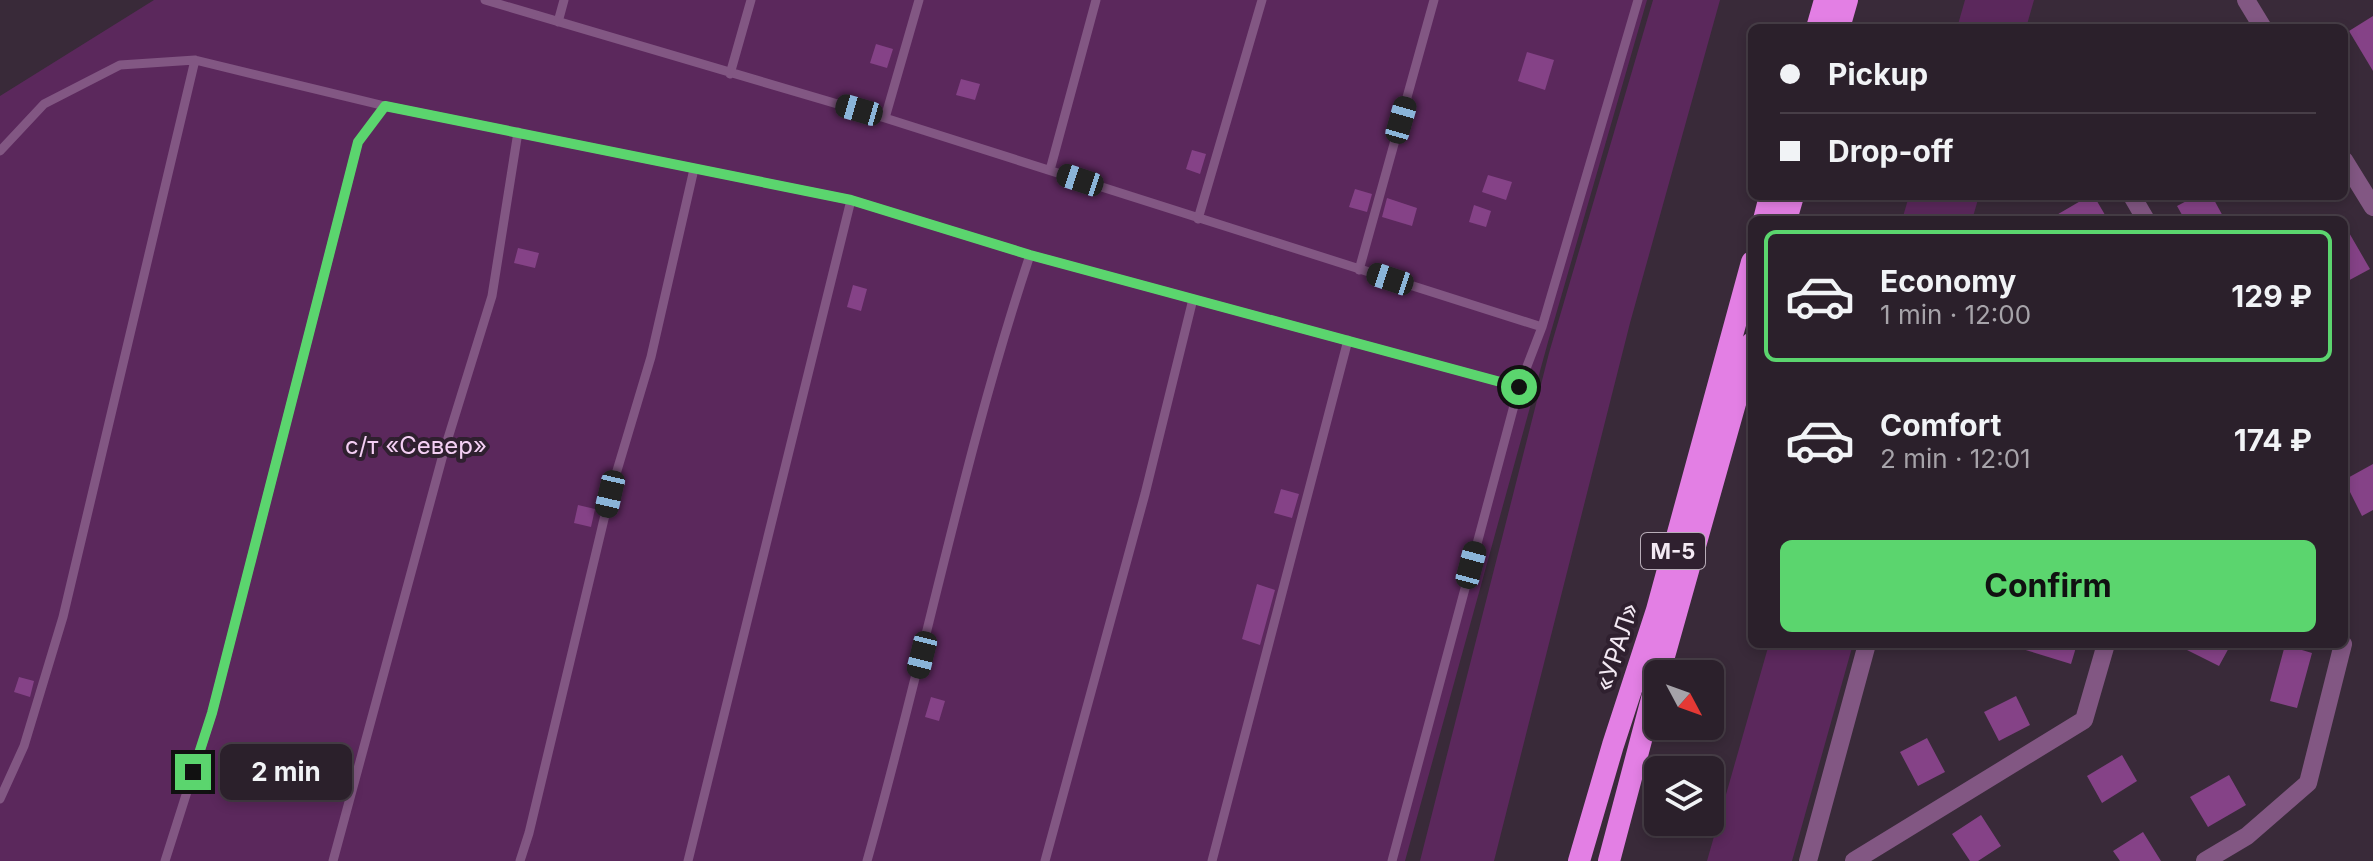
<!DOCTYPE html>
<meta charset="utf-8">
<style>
:root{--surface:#2b202b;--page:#372d37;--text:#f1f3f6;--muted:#a6a3a9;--line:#473e47;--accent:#5bd56e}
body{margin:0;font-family:Inter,sans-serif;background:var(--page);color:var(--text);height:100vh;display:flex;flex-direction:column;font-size:30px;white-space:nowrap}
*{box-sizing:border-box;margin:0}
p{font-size:26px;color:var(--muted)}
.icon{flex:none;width:44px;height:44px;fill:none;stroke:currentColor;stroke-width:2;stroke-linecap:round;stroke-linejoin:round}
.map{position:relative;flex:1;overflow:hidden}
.side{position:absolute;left:1748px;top:216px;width:600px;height:432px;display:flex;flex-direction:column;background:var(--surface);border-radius:12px;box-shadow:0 4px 12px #0003,0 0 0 2px var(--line)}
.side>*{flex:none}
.banner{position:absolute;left:1748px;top:24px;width:600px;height:176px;border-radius:12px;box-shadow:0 4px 12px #0003,0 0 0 2px var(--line);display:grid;align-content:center;height:176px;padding:0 32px;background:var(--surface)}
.needle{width:52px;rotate:131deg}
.buttons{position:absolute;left:1644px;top:660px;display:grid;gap:16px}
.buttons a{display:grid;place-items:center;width:80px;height:80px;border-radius:12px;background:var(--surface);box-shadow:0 4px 12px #0003,0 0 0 2px var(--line);font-size:40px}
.end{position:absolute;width:36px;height:36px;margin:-18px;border:10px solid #5bd56e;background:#111;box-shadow:0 0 0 4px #111}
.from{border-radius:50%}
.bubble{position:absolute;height:56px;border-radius:12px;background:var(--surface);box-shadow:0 4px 12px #0003,0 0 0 2px var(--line);font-size:26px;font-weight:700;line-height:56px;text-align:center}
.car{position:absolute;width:24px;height:48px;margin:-24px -12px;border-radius:10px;box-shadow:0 0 6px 2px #0007;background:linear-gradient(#222 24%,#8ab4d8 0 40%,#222 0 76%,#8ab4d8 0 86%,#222 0)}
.banner b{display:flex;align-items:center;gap:28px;height:76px;font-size:30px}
.banner b+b{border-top:2px solid var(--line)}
.banner i{width:20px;height:20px;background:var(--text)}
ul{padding:14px 0 0;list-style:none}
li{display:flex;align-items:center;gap:24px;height:132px;margin:0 16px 12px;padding:0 16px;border:4px solid transparent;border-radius:12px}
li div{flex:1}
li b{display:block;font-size:30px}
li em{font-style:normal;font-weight:700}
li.current{border-color:var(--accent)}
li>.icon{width:72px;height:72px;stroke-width:1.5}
.action{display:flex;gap:16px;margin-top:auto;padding:16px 32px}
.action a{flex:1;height:92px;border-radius:12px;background:var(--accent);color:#111;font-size:32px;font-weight:700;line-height:92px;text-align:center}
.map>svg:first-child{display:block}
</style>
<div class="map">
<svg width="2373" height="861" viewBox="0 0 2373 861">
<rect width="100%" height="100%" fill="#392a39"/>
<path fill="#5b285c" d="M154 0H1647L1548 342 1405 861H0V96Z
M1653 0H1720L1630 323 1494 861H1420L1549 353Z
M1965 0H2034L2026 28H1957Z
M1909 196H1979L1972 220H1902Z
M1769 644H1853L1792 861H1707Z"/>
<path fill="#854287" d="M2373 16V71L2349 31Z
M876 44 893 49 887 68 870 63Z
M1527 52 1554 60 1545 90 1518 81Z
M961 79 980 84 975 100 956 95Z
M1192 150 1206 154 1200 174 1186 169Z
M1488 175 1512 182 1506 200 1482 192Z
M1355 189 1372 194 1367 212 1349 207Z
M2089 196H2094L2108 220H2048Z
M2196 196H2212L2225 220H2185L2177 206Z
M1387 198 1417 208 1412 226 1382 217Z
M1474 205 1491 211 1486 227 1469 222Z
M2344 224 2370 269 2344 283Z
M518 248 539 253 535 268 514 263Z
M853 285 867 289 861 311 847 307Z
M2373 464V510L2362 516 2344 480Z
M1281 489 1299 494 1292 518 1274 513Z
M578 505 595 509 591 527 574 523Z
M1257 584 1275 590 1260 645 1242 639Z
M2020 644H2077L2071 664 2019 648Z
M2175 644H2231L2219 666Z
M2285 645 2312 653 2297 708 2270 701Z
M19 677 34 681 30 697 14 692Z
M2016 696 2030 725 1999 741 1984 712Z
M931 697 945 701 939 721 925 717Z
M1927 738 1945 772 1918 786 1900 752Z
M2122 755 2137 781 2102 803 2087 776Z
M2229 775 2246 805 2208 827 2190 797Z
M1981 815 2001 846 1978 861H1970L1952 834Z
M2143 832 2161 861H2120L2113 851Z"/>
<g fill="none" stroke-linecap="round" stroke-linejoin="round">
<path stroke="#825783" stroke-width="9" d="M485 0 885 118 1542 327
M558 22 564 0
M730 74 751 0
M885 118 919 0
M0 151 44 104 120 65 195 60 385 106 851 200 1030 255 1519 387
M1050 170 1096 0
M1198 219 1262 0
M1359 270 1434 0
M0 799 24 746 63 617 195 60
M165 861 212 713 358 142 385 106
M333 861 444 451 492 296 518 132
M520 861 529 833 610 494 651 357 694 169
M688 861 851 200
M867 861C924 660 964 453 1030 255
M1045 861 1145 494 1193 299
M1212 861 1348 340
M1392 861 1519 387 1542 327 1638 0"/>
<path stroke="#825783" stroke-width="18" d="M2246 0 2263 28
M2344 160 2373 207
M2132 196 2146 220
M1808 861 1867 644
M1854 861 2084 720 2106 644
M2205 861 2247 836 2308 783 2343 644"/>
<path stroke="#e37fe4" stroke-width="22" d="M1817 28 1825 0
M1839 28 1847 0
M1764 220 1770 196
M1786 220 1793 196
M1659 674 1752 343
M1579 861 1613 745 1657 610 1752 262
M1609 861 1658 676"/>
</g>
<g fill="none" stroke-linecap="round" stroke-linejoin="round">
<path stroke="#5bd56e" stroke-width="10" d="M193 772 212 713 358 142 385 106 851 200 1030 255 1519 387"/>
</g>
<g text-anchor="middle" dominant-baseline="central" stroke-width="8" stroke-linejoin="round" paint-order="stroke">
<rect fill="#2f202f" stroke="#b8adb8" stroke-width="2" x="1641" y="533" width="64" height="36" rx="6"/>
<g font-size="22" font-weight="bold" fill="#f3e9f3">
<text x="1673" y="551">М-5</text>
</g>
<g font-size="24" fill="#f4cff4" stroke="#2f202f">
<text x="416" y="445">с/т «Север»</text>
</g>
<g font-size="24" fill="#f3e9f3" stroke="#2f202f">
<text transform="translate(1617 647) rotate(-72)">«УРАЛ»</text>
</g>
</g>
</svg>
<div class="buttons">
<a><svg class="needle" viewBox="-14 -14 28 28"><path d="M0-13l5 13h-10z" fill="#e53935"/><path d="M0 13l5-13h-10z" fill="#a6a3a9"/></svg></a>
<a><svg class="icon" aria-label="layers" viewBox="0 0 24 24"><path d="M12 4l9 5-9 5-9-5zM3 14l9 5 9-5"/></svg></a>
</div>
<i class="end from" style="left:1519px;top:387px"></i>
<i class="end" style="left:193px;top:772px"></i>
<div class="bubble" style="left:220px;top:744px;width:132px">2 min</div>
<i class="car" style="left:859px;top:110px;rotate:286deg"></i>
<i class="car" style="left:1401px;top:120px;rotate:16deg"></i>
<i class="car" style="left:1080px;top:180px;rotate:288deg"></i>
<i class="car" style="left:1390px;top:279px;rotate:288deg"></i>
<i class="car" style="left:610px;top:494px;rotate:193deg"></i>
<i class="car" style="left:1471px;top:565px;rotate:15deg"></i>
<i class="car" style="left:922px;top:655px;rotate:194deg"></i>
<div class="banner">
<b><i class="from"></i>Pickup</b>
<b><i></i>Drop-off</b>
</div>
<section class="side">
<ul>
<li class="current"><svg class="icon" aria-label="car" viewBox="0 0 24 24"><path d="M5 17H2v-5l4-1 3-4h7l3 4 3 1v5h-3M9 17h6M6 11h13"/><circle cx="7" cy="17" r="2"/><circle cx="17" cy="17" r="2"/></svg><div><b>Economy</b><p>1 min · 12:00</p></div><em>129 ₽</em></li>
<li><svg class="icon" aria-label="car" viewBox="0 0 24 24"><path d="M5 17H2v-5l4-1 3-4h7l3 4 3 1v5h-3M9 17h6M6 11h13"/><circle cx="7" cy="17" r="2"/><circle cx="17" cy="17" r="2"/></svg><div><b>Comfort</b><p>2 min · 12:01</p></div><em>174 ₽</em></li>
</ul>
<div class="action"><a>Confirm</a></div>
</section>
</div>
